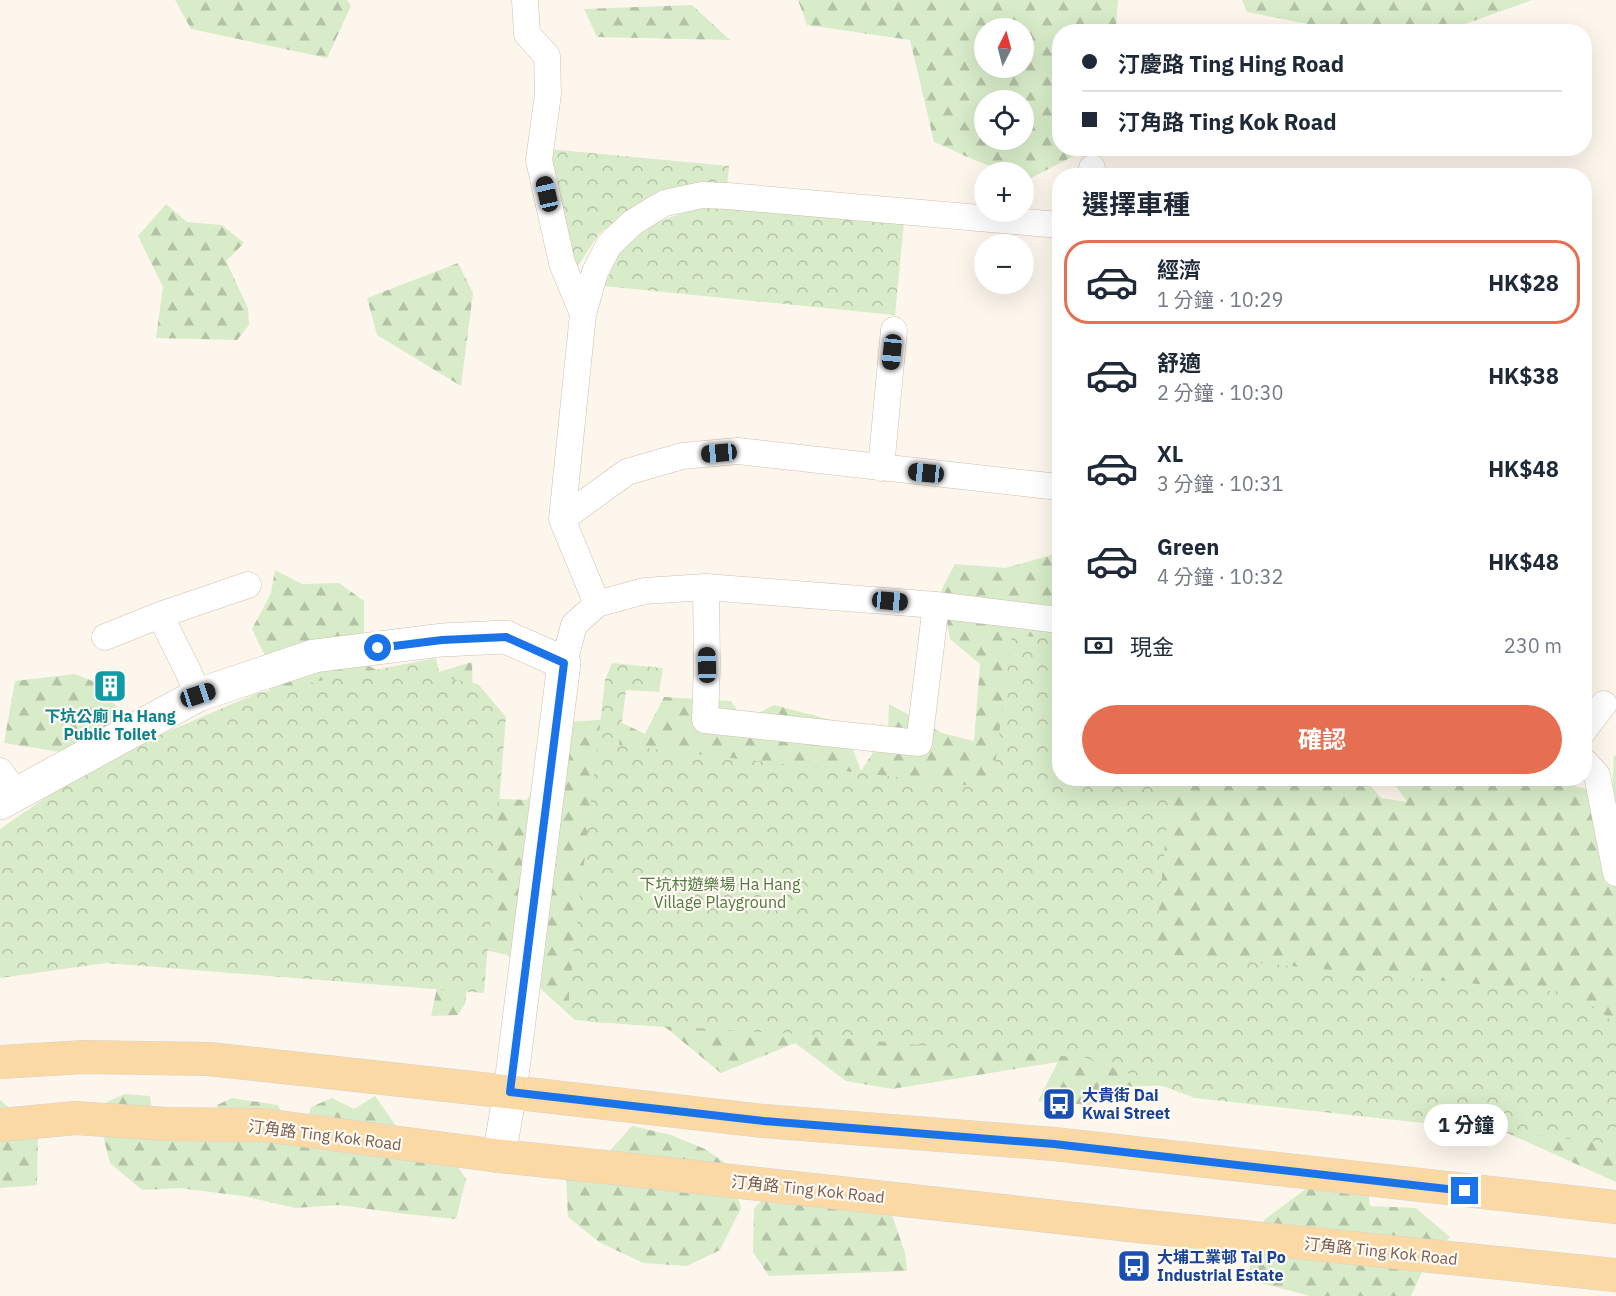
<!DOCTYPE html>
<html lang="zh-TW">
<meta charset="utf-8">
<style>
:root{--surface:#fff;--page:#f2f2f3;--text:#1f2937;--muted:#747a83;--line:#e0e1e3;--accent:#e76f51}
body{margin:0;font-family:"IBM Plex Sans","Noto Sans TC",sans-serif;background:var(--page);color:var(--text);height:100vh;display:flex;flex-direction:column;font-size:22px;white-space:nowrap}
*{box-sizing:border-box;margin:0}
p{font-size:20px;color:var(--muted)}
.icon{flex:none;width:33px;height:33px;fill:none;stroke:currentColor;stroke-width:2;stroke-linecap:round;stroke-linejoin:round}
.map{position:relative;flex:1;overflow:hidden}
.drawer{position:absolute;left:1052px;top:168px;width:540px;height:618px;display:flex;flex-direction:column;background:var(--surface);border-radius:24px;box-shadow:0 6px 24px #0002}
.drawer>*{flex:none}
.banner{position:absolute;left:1052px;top:24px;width:540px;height:132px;border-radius:24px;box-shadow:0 6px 24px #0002;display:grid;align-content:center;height:132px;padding:0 30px;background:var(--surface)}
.needle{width:39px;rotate:6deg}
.buttons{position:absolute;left:974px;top:18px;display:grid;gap:12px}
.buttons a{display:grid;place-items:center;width:60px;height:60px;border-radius:50%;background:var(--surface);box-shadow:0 6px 24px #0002;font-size:30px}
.end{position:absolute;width:27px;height:27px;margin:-14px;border:8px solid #1a73e8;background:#fff;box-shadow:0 0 0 3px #fff}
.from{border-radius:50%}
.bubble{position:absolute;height:42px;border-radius:21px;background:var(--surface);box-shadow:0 6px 24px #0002;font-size:20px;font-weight:700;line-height:42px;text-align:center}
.car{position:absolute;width:18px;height:36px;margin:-18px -9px;border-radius:8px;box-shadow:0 0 4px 2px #0007;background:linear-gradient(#222 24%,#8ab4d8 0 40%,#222 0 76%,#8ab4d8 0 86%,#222 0)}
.banner b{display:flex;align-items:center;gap:21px;height:57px;font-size:22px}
.banner b+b{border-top:2px solid var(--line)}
.banner i{width:15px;height:15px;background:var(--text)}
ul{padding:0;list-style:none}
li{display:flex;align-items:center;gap:18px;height:84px;margin:0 12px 9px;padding:0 18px;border:3px solid transparent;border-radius:24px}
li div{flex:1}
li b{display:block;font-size:22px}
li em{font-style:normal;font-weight:700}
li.selected{border-color:var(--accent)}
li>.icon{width:54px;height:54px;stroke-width:1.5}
h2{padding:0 30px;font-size:27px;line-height:72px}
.pay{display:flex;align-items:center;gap:15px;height:66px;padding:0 30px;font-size:22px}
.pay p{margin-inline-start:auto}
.button{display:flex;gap:12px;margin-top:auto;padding:12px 30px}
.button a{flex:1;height:69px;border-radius:36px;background:var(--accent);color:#fff;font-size:24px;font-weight:700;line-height:69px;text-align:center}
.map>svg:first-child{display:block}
</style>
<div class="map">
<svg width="1616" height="1296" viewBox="0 0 1616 1296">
<defs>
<pattern id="forest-firs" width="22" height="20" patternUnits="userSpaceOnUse" patternTransform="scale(1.5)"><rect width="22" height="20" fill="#d8ecc9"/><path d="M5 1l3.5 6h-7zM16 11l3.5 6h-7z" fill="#b4c2a5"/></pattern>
<pattern id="park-crowns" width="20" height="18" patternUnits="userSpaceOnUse" patternTransform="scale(1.5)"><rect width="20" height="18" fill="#d8ecc9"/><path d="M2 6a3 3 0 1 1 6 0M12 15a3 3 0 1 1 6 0" fill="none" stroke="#b4c2a5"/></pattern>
</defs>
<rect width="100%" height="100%" fill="#fdf6ec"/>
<path fill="url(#forest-firs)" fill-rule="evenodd" d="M175 0H347L351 6 327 58 191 29Z
M798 0H1118L1116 25 1122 31 1059 32V148L1087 149 1031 178 1023 175V172C994 172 960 153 934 142L910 40 807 25ZM984 28H1023V68H984ZM984 100H1023V140H984Z
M1242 0H1532L1465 24 1421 32H1358L1333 29 1247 12Z
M692 5 730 40 597 37 584 9Z
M166 204 187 222 222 225 244 243 226 261 248 308 249 325 237 340 156 338 163 287 138 236Z
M458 263 473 293 461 386 377 335 367 298Z
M1059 553V778H1212L1234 780 1237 778 1365 779 1381 798 1407 802 1391 779H1571L1576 787 1612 792 1614 755 1616 756V1182L1476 1119 1193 1084 1123 1087 1090 1105 1038 1101 1058 1062 892 1089 846 1081 795 1043 721 1073 665 1027 575 1020 531 980 507 955 473 947 465 1004 458 1015 431 1016 477 798 527 800 567 722 614 719 645 734 664 697 731 701 748 727 749 718 774 705 843 723 861 771 888 729 889 704 942 733 974 741 980 664 950 639 941 591 955 564 1005 568Z
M275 570 302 584 339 583 364 601V664L405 682 472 662 473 700 274 709 268 684 266 658 252 629 271 593Z
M75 674 95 682 129 721 66 753 4 743 15 681Z
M125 1094 150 1096 152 1112 220 1132 217 1105 232 1098 278 1105 285 1120 307 1123 311 1107 332 1098 354 1109 375 1096 402 1134 438 1137 466 1179 456 1219 406 1214 339 1205 295 1208 243 1196 179 1188 142 1190 110 1163 96 1107Z
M0 1100 38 1132 37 1185 0 1188Z
M632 1126 671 1135 705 1149 728 1165 741 1208 720 1250 687 1266 643 1263 599 1242 568 1217 566 1176 605 1156Z
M1310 1186 1368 1191 1370 1206 1416 1208 1450 1237 1425 1265 1411 1296H1310L1246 1279 1264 1220Z
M768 1195 890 1209 905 1253 907 1271 769 1276 753 1252 754 1208Z"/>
<path fill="url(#park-crowns)" d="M549 149 729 166 727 186 658 194 625 213 599 234 577 267 565 232Z
M725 207 904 223 895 315 604 286 619 254 634 238 660 221 693 209Z
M1012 635 1059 639V778L1171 779 1155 953 1571 993 1599 1010 1616 1025V1144L1195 1098 1087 1058 919 1045 796 1034 590 1022 569 1009V994L605 680 612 663 663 668 659 692 626 690 619 745 992 788Z
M436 658 440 677 478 684 506 717 484 993 106 963 0 978V829L99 761 258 693Z"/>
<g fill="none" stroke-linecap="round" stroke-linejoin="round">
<defs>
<path id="service" d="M525 0 527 34 547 56 548 94 539 160 562 263 583 314
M1091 176 1092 168
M881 468 894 330
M562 519 627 472 682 456 738 451 1058 487
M706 587 707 665 705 720 919 743 936 605
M597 604 562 519 583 314 595 272 609 245 632 223 656 208 665 203 702 195 728 196 1059 225
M160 615 188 671 198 695
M105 637 160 615 248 585
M564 663 574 625 597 604 644 591 706 587 936 605 1059 620
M1584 730 1604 704
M1584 761 1597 775 1616 873
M0 771 16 794"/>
<path id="minor" d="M0 803 198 695 314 656 442 640 506 637 564 663 510 1092 499 1156"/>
<path id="primary" d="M0 1062 84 1057 209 1059 510 1092 764 1121 1054 1144 1616 1207
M0 1125 76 1118 165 1124 263 1125 499 1156 614 1168 1138 1226 1616 1275"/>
</defs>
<use href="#service" stroke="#d1beb0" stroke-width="27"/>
<use href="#minor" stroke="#d1beb0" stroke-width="34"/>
<use href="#primary" stroke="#dad1cd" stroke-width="34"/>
<use href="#service" stroke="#fff" stroke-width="26"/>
<use href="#minor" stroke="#fff" stroke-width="33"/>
<use href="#primary" stroke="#fbd9a5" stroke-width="33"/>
</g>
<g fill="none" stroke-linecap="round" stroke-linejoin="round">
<path stroke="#1a73e8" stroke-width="8" d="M378 648 442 640 506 637 564 663 510 1092 764 1121 1054 1144 1465 1191"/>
</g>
<defs>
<symbol id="building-square" viewBox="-11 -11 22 22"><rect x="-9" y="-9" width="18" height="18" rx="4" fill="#0f9aa8" stroke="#fffaf3"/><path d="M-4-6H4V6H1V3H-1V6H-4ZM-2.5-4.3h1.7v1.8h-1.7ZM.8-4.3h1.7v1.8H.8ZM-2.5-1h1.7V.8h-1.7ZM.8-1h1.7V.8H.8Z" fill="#fff"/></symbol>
<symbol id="bus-square" viewBox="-11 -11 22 22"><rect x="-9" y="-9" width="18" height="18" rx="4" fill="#1a4fb4" stroke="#fffaf3"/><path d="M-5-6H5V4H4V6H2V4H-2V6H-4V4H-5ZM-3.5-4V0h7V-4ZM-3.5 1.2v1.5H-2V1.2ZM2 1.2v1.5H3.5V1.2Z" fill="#fff"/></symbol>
</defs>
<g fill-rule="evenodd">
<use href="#building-square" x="91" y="667" width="38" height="38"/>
<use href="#bus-square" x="1040" y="1085" width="38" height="38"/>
<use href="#bus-square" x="1115" y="1247" width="38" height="38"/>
</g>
<g text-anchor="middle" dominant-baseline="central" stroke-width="4.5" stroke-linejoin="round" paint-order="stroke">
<g font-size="16" font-weight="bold" fill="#0d838f" stroke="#fffaf3">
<text x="110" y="716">下坑公廁 Ha Hang<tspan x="110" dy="18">Public Toilet</tspan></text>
</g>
<g font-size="16" fill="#537a41" stroke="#fffaf3">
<text x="720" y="884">下坑村遊樂場 Ha Hang<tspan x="720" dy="18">Village Playground</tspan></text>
</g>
<g font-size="16" font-weight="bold" fill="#164399" stroke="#fffaf3" text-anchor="start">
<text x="1082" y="1095">大貴街 Dai<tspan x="1082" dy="18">Kwai Street</tspan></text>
<text x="1157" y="1257">大埔工業邨 Tai Po<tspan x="1157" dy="18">Industrial Estate</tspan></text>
</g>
<g font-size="16" fill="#7a5c4d" stroke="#fffaf3">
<text transform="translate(325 1135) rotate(7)">汀角路 Ting Kok Road</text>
<text transform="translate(808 1189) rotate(6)">汀角路 Ting Kok Road</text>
<text transform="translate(1381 1251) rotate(6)">汀角路 Ting Kok Road</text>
</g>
</g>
</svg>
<div class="buttons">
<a><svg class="needle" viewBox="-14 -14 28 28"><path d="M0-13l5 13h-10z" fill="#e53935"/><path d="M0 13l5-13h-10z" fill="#747a83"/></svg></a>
<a><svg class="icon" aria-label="locate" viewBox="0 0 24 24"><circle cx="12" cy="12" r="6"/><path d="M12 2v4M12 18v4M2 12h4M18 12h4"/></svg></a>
<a>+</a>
<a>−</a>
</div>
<i class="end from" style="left:378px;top:648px"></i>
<i class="end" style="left:1465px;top:1191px"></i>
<div class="bubble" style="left:1424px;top:1104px;width:84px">1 分鐘</div>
<i class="car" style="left:547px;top:194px;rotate:347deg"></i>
<i class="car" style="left:892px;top:352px;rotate:186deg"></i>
<i class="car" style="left:719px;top:453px;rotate:265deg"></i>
<i class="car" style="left:926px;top:473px;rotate:276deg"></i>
<i class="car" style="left:890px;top:601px;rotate:95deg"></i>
<i class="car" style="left:707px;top:665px;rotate:359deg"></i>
<i class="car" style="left:198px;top:695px;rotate:72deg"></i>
<div class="banner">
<b><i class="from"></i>汀慶路 Ting Hing Road</b>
<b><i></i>汀角路 Ting Kok Road</b>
</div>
<section class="drawer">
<h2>選擇車種</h2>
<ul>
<li class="selected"><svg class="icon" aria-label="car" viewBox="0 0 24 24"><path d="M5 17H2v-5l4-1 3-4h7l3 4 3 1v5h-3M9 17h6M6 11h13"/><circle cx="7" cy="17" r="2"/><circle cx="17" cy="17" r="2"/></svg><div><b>經濟</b><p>1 分鐘 · 10:29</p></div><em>HK$28</em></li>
<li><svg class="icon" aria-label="car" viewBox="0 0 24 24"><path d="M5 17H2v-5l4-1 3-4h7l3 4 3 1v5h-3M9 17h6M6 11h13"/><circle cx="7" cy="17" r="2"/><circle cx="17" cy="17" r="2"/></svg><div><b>舒適</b><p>2 分鐘 · 10:30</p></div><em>HK$38</em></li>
<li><svg class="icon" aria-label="car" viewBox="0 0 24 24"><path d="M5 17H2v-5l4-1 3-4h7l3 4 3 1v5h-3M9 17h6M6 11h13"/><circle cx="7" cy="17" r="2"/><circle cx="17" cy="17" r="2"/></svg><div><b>XL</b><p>3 分鐘 · 10:31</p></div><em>HK$48</em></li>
<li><svg class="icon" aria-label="car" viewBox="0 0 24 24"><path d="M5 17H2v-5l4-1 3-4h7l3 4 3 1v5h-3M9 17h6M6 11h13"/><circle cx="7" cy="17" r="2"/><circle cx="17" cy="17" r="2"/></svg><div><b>Green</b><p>4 分鐘 · 10:32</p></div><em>HK$48</em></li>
</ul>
<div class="pay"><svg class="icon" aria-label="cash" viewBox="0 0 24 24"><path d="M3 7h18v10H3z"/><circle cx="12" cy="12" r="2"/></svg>現金<p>230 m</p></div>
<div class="button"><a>確認</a></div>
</section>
</div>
